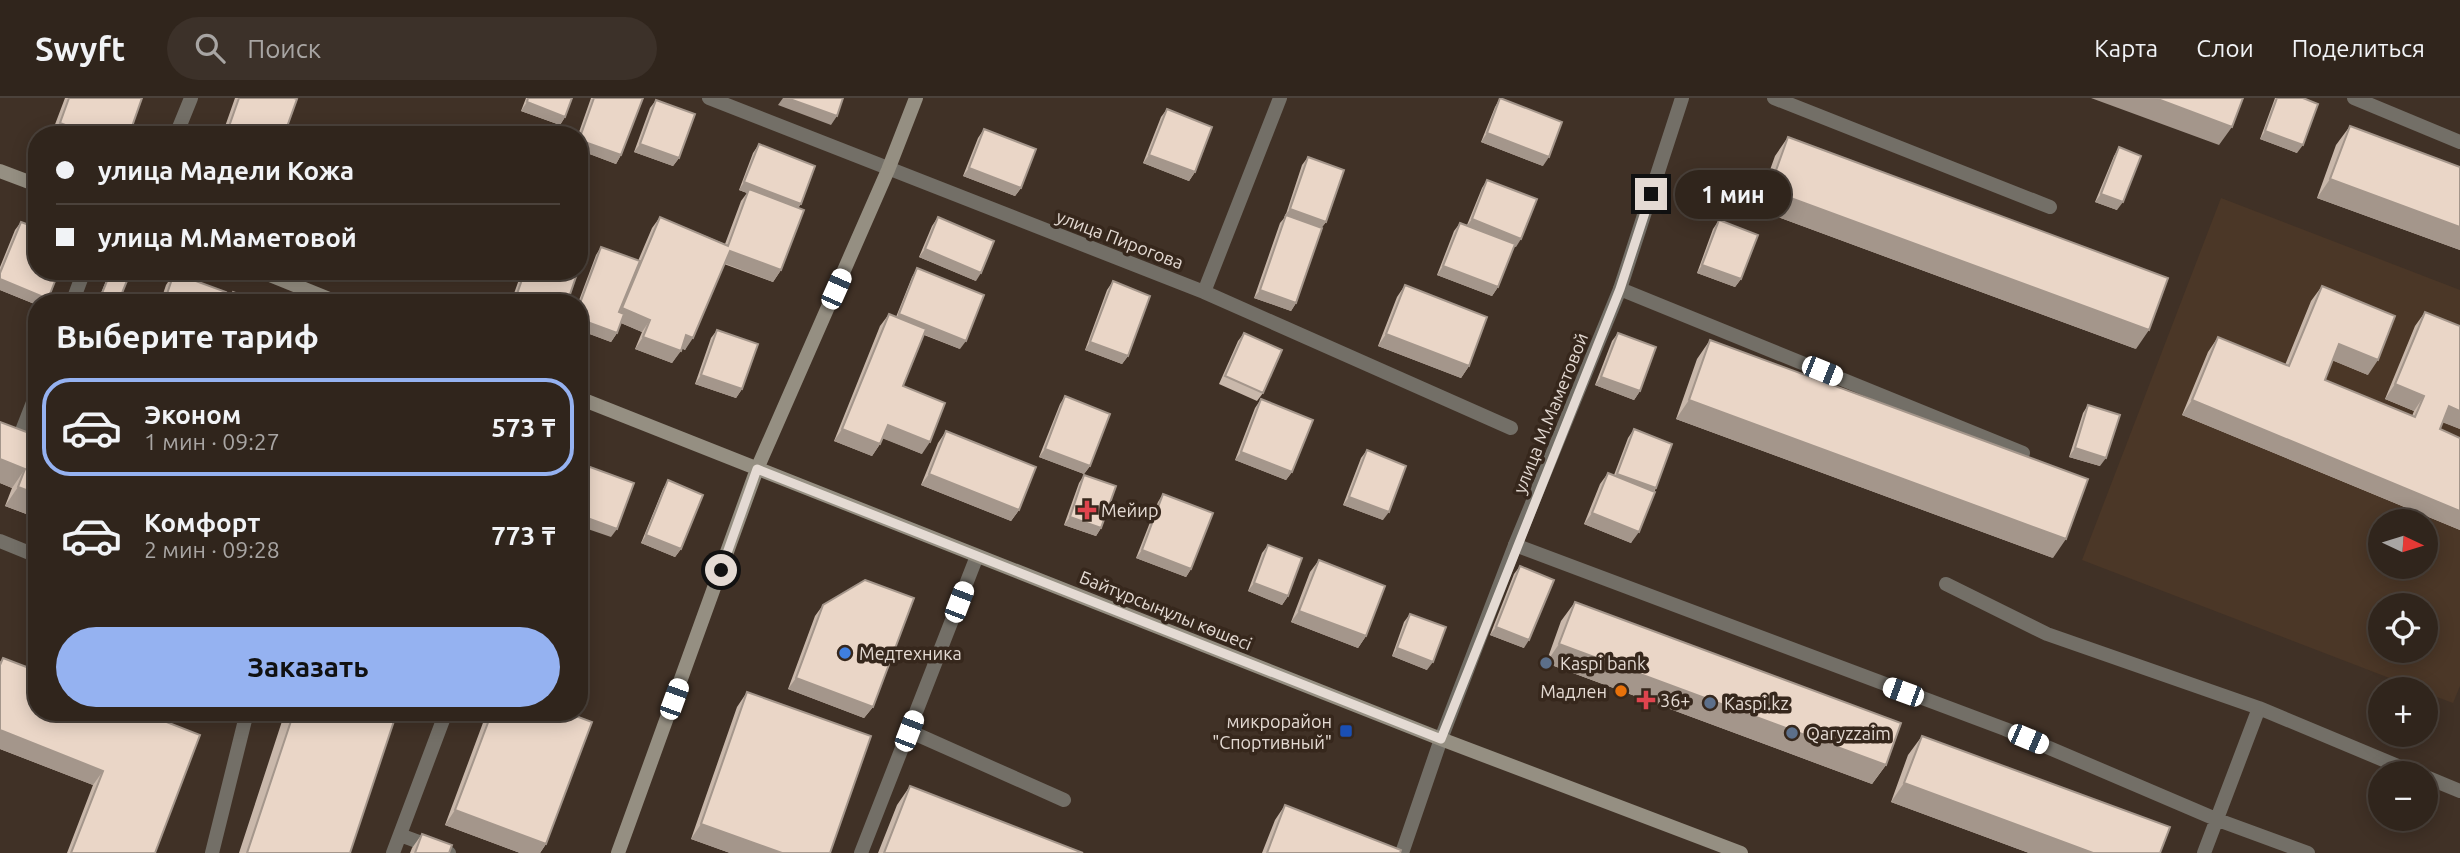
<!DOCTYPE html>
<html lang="ru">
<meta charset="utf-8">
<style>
:root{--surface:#30251c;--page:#3c3129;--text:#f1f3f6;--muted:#a8a5a3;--line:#4b423b;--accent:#95b2f1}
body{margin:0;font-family:Ubuntu,sans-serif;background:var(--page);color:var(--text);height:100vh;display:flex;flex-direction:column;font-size:26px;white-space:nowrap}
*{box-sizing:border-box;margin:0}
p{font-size:23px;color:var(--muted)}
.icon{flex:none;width:38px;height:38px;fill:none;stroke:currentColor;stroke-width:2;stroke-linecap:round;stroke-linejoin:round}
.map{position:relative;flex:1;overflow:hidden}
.side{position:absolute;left:28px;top:196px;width:560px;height:427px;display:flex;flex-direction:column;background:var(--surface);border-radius:28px;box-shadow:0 4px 18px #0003,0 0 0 2px var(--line)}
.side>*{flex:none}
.banner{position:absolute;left:28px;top:28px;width:560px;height:154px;border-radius:28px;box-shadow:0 4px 18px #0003,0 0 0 2px var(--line);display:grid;align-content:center;height:154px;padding:0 28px;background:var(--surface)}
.needle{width:46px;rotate:94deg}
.buttons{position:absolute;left:2368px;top:411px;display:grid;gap:14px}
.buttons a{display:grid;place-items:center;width:70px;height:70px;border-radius:50%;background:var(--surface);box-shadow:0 4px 18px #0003,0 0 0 2px var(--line);font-size:35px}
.end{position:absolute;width:32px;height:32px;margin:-16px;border:9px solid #e4dad3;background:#111;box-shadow:0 0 0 4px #111}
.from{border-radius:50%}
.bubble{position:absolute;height:49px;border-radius:24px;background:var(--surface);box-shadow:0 4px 18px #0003,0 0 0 2px var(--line);font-size:23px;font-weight:700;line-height:49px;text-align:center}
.car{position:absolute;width:21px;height:42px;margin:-21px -10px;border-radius:9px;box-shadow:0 0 5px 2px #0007;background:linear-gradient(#fff 24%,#345 0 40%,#fff 0 76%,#345 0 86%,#fff 0)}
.banner b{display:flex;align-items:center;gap:24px;height:66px;font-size:26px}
.banner b+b{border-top:2px solid var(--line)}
.banner i{width:18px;height:18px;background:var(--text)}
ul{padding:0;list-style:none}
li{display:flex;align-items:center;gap:21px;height:98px;margin:0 14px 10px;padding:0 14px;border:4px solid transparent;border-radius:28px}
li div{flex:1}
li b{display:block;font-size:26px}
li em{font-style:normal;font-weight:700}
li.on{border-color:var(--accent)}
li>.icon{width:63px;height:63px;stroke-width:1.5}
h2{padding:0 28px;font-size:32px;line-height:84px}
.primary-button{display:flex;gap:14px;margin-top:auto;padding:14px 28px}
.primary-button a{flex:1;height:80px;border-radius:42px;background:var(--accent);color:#111;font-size:28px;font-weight:700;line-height:80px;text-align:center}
header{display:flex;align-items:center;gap:42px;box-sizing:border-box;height:98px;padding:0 35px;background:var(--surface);border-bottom:2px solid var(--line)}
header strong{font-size:33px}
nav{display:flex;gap:38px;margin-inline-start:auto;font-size:24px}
.search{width:490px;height:63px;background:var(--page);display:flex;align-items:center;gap:18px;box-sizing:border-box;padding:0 24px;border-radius:38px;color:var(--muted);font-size:26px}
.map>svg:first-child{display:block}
</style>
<header>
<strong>Swyft</strong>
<div class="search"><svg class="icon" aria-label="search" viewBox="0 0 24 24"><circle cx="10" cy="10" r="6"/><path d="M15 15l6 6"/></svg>Поиск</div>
<nav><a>Карта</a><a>Слои</a><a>Поделиться</a></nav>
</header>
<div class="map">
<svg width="2460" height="755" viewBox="0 0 2460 755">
<rect width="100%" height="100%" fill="#403126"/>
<path fill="#4b3727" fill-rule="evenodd" d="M2221 100 2460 192V588L2453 605 2426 595V592L2418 591 2082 462ZM2380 424H2426V469H2380ZM2380 508H2426V553H2380Z"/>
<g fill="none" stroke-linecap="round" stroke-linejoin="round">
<path stroke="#736f67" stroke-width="14" d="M1774 0 2050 109
M2354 0 2460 44
M1620 191 2023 355
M72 205 84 173
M16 348 37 294
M0 443 37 458
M1515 447 2005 631 2218 722 2308 755
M1946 486 2047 536 2259 610 2417 676
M909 633 1064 702
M2426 679 2460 693
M400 737 449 755
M212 755 247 614
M393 755 446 614
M861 755 977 458
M2204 755 2259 610"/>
<path stroke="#736f67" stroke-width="14" d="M709 0 1204 194 1511 330
M176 37 191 0
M1204 194 1280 0
M1402 755 1441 641 1515 447 1620 191 1682 0"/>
<path stroke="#958f82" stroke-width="14" d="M0 73 37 87
M260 173 339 205
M579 300 1441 641 1741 755
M618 755 757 371 888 72 916 0"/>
</g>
<path fill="#c9b8ab" d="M65 0H142L129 37H51Z
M235 0H294L284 37H222Z
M526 0H572L565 19 560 27 521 13Z
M591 0H643L621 57 616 66 579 52V37H578Z
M1500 0 1543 68 1481 44 1495 9Z
M2275 0H2303L2297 55 2260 41Z
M656 2 679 60 673 68 634 54 650 10Z
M1167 11 1195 74 1189 83 1143 65 1161 19Z
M2350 28 2460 69V152L2317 100 2336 47Z
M984 31 1021 90 1015 98 963 78 978 40Z
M1788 39 2136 251 1756 111 1775 58Z
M759 46 801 106 798 110 781 172 773 184 724 166 685 252 682 250 672 265 635 251 642 234 621 225 617 235 611 244 579 232V205H578L596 157 601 149 638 163 652 130 660 119 725 146 741 103 747 95 739 92 753 55Z
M2119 49 2117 112 2095 104 2114 58Z
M1308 59 1326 124 1321 130 1296 205 1291 213 1254 200 1280 125 1285 119 1302 67Z
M1487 82 1516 149 1514 148 1498 189 1492 198 1437 177 1454 133 1460 125 1467 127 1482 90Z
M938 119 976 183 919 159 932 128Z
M1719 122 1741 181 1735 189 1697 175 1713 131Z
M21 124 37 207 0 192V169L15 132Z
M917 170 960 251 924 237 903 288 922 356 883 340 880 346 872 358 834 343 880 228 889 216 896 219 912 179Z
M110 173H131L118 205H97Z
M522 173H578L511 204Z
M174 175 222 205H160L166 187Z
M1113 183 1128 258 1122 266 1085 252 1107 192Z
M1405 187 1469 268 1461 280 1378 248 1397 199Z
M2322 188 2368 277 2332 262 2325 282 2412 318 2414 313 2385 301 2415 228 2425 214 2460 331 2443 324 2440 331 2460 340V432L2182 317 2208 254 2218 239 2285 267 2311 203Z
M717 232 742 291 736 300 695 286 711 240Z
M1244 235 1263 295 1257 303 1219 286 1238 243Z
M1618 235 1640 293 1634 302 1595 287 1612 243Z
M1710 242 2053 460 1676 321 1697 261Z
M1065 298 1090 368 1084 376 1039 359 1060 306Z
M1261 301 1292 374 1286 382 1235 362 1255 310Z
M2088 307 2100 368 2069 359 2083 315Z
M0 324 37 338V420L5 408 12 390 0 385Z
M1634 331 1656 390 1631 445 1584 426 1600 386 1608 375 1614 377 1628 340Z
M946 333 1019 412 1011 423 921 387 938 345Z
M1367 352 1383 422 1343 407 1361 360Z
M1084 377 1101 430 1096 438 1064 427 1079 385Z
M668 382 681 451 675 459 641 445 663 391Z
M1163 396 1191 471 1186 479 1136 460 1158 404Z
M1268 447 1288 498 1282 507 1248 493 1262 455Z
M1319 462 1366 538 1358 550 1291 524 1310 474Z
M1520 468 1524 550 1490 537 1514 476Z
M1575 504 1886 667 1872 686 1546 565 1561 523Z
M823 507 873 609 864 620 788 591 815 518Z
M1410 516 1427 572 1392 558 1404 524Z
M3 560 141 614 155 755H67L93 687 0 651V564Z
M747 594 830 755H730L691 741 737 609Z
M285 614H397L350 755H239Z
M487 614H565L546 746 540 755H520L445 727Z
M1922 638 2160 755H2029L1891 704 1908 657Z
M910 688 1083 755H878L897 707Z
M1285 707 1400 755H1262L1275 722Z
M422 736 449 755H410L412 750Z"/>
<path fill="#a4968b" d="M783 0H787L837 18 831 27 778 7Z
M2091 0H2155L2232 29 2219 47Z
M527 4 565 19 560 27 521 13Z
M60 25 91 37H52Z
M2265 33 2303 47 2297 55 2260 41Z
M1487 35 1549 59 1543 68 1481 44Z
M579 42 621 57 616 66 579 52Z
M640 46 679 60 673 68 634 54Z
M1149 57 1195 74 1189 83 1143 65Z
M969 70 1021 90 1015 98 963 78Z
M2330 81 2460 129V152L2317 100Z
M744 84 801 106 795 114 749 91 747 95 739 92Z
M1769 92 2149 232 2136 251 1756 111Z
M2101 96 2123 104 2117 112 2095 104Z
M1290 111 1326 124 1320 132 1284 119Z
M1472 121 1521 141 1516 149 1466 129Z
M925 151 981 175 976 183 919 159Z
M730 153 781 172 773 184 721 164Z
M1702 167 1741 181 1735 189 1697 175Z
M1443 168 1498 189 1492 198 1437 177Z
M0 181 48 201 45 205H37V207L0 192Z
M1260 192 1296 205 1291 213 1254 200Z
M517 196 540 205 511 204Z
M622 210 650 222 642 234 614 222Z
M899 216 966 243 960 251 893 224Z
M579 221 617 235 611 244 579 232Z
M1386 236 1469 268 1461 280 1378 248Z
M686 237 693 240 685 252 678 249Z
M643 239 681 253 672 265 635 251Z
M1090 244 1128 258 1122 266 1085 252Z
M2339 246 2378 262 2368 277 2329 261Z
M701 277 742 291 736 300 695 286Z
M1601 279 1640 293 1634 302 1595 287Z
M2395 286 2424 298 2414 313 2385 301Z
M1689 302 2066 441 2053 460 1676 321Z
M2192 302 2460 413V432L2182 317Z
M2449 308 2460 313V331L2439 323Z
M888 327 930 344 922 356 879 339Z
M842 331 880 346 872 358 834 343Z
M2075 350 2106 360 2100 368 2069 359Z
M1045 351 1090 368 1084 376 1039 359Z
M1241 354 1292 374 1286 382 1235 362Z
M0 361 25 371 12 390 0 385Z
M929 376 1019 412 1011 423 921 387Z
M1617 376 1656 390 1650 398 1611 384Z
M18 389 37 396V420L5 408Z
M1349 399 1389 414 1383 422 1343 407Z
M1592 415 1639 434 1631 445 1584 426Z
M579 417 617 431 611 439 579 428Z
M1070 419 1101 430 1096 438 1064 427Z
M646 437 681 451 675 459 641 445Z
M1142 452 1191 471 1186 479 1136 460Z
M1254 485 1288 498 1282 507 1248 493Z
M1299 513 1366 538 1358 550 1291 524Z
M1496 529 1529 542 1524 550 1490 537Z
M1559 546 1886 667 1872 686 1546 565Z
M1397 550 1433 564 1427 572 1392 558Z
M796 580 873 609 864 620 788 591Z
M0 632 103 673 93 687 0 651Z
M1904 685 2093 755H2029L1891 704Z
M455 712 546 746 540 755H520L445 727Z
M701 726 782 755H730L691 741Z"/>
<path fill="#ead6c7" stroke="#a4968b" stroke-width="2" d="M69 0H142L129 37H91L60 25Z
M239 0H294L297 1 284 37H226Z
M528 0H572L565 19 527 4Z
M594 0H643L621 57 579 42Z
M787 0H843L837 18Z
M1500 0 1562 24 1549 59 1487 35Z
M2155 0H2243L2232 29Z
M2277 0H2303L2318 6 2303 47 2265 33Z
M656 2 695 16 679 60 640 46Z
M1167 11 1212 29 1195 74 1149 57Z
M2350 28 2460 69V129L2330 81Z
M984 31 1036 51 1021 90 969 70Z
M1788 39 2168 180 2149 232 1769 92Z
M759 46 815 68 801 106 744 84Z
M2119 49 2141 58 2123 104 2101 96Z
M1308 59 1344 72 1326 124 1290 111Z
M1487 82 1537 101 1521 141 1472 121Z
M749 91 804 112 781 172 730 153 693 240 686 237 681 253 643 239 650 222 622 210 660 119 728 148Z
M1286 117 1322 130 1296 205 1260 192Z
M938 119 994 143 981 175 925 151Z
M1719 122 1758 137 1741 181 1702 167Z
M21 124 37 130V173H59L48 201 0 181V175Z
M1460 125 1515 146 1498 189 1443 168Z
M601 149 640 163 619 214 624 216 617 235 579 221V208Z
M917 170 984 197 966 243 899 216Z
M111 173H131L118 205H98Z
M525 173H578L567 205H540L517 196Z
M174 175 226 194 222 205H164Z
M1113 183 1150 198 1128 258 1090 244Z
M1405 187 1487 219 1469 268 1386 236Z
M2322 188 2395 218 2378 262 2339 246 2325 282 2415 319 2424 298 2395 286 2425 214 2460 228V313L2449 308 2440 331 2460 340V413L2192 302 2218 239 2289 268Z
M233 194 261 205H229Z
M889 216 926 231 903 288 945 305 930 344 888 327 880 346 842 331Z
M717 232 758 246 742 291 701 277Z
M1244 235 1282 252 1263 295 1225 278Z
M1618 235 1656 249 1640 293 1601 279Z
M1710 242 2088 381 2066 441 1689 302Z
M1065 298 1110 316 1090 368 1045 351Z
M1261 301 1313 322 1292 374 1241 354Z
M2088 307 2120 317 2106 360 2075 350Z
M0 324 37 338V396L18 389 25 371 0 361Z
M1634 331 1672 346 1656 390 1617 376Z
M946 333 1036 369 1019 412 929 376Z
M1367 352 1406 368 1389 414 1349 399Z
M579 365 634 385 617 431 579 417Z
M1608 375 1655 394 1639 434 1592 415Z
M1084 377 1116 388 1101 430 1070 419Z
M668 382 703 397 681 451 646 437Z
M1163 396 1213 415 1191 471 1142 452Z
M1268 447 1302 460 1288 498 1254 485Z
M1319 462 1385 488 1366 538 1299 513Z
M1520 468 1554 482 1529 542 1496 529Z
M865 482 914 500 873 609 796 580 823 507Z
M1575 504 1901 625 1886 667 1559 546Z
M1410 516 1446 529 1433 564 1397 550Z
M3 560 37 573V614H141L200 637 155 755H71L103 673 0 632V567Z
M747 594 871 638 830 755H782L701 726Z
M294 614H397L350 755H247Z
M492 614H565L592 624 546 746 455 712Z
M1922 638 2170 729 2160 755H2093L1904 685Z
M910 688 1083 755H884Z
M1285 707 1401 752 1400 755H1267Z
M422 736 452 747 449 755H415Z"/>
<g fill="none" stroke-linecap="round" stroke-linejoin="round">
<path stroke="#e4dad3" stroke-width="9" d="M721 472 757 371 1441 641 1620 191 1651 96"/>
</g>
<g fill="#e0444e" stroke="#36271c" stroke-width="2.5">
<path d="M1083.5 401.5h7v7h7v7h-7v7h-7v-7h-7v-7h7z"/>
<path d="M1642.5 591.5h7v7h7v7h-7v7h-7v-7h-7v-7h7z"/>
</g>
<circle fill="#3f7fe0" stroke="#36271c" stroke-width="2.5" cx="845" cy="555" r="7"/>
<g fill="#5c6f8a" stroke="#36271c" stroke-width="2.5">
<circle cx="1546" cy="565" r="7"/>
<circle cx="1710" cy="605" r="7"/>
<circle cx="1792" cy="635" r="7"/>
</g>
<circle fill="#e8710a" stroke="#36271c" stroke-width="2.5" cx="1621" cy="593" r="7"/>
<rect fill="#1a4fb4" stroke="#36271c" stroke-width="2.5" x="1339" y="626" width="14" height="14" rx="3.5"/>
<g text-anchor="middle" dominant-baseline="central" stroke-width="7" stroke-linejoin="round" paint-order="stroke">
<g font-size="18" fill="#e4dad3" stroke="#36271c">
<text transform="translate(1120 141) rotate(21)">улица Пирогова</text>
<text transform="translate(1550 315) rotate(-68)">улица М.Маметовой</text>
<text transform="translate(1166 512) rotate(22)">Байтұрсынұлы көшесі</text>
</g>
<g font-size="18" fill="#e4dad3" stroke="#36271c" text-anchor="start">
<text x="1101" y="412">Мейир</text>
<text x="859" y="555">Медтехника</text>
<text x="1560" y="565">Kaspi bank</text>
<text x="1607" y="593" text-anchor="end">Мадлен</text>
<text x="1660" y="602">36+</text>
<text x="1724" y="605">Kaspi.kz</text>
<text x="1332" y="623" text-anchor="end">микрорайон<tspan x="1332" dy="21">"Спортивный"</tspan></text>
<text x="1806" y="635">Qaryzzaim</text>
</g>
</g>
</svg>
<div class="buttons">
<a><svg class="needle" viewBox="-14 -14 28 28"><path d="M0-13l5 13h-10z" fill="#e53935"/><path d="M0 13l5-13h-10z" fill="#a8a5a3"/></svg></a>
<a><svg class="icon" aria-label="locate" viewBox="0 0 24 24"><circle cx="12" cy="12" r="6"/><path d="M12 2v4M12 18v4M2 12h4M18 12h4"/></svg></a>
<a>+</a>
<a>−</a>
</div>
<i class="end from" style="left:721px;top:472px"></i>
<i class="end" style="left:1651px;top:96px"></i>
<div class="bubble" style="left:1675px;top:72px;width:116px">1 мин</div>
<i class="car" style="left:836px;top:191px;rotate:24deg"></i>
<i class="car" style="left:1822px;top:273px;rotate:112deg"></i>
<i class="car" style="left:959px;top:504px;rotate:21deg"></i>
<i class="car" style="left:1903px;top:594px;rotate:290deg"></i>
<i class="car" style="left:674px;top:601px;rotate:20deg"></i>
<i class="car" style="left:909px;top:633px;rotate:21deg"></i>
<i class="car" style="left:2028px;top:641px;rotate:113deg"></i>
<div class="banner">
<b><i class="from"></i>улица Мадели Кожа</b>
<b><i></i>улица М.Маметовой</b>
</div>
<section class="side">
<h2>Выберите тариф</h2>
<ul>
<li class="on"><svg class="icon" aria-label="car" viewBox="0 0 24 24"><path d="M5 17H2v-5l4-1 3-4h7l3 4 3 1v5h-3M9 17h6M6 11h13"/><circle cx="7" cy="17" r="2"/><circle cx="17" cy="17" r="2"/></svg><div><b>Эконом</b><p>1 мин · 09:27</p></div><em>573 ₸</em></li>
<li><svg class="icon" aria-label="car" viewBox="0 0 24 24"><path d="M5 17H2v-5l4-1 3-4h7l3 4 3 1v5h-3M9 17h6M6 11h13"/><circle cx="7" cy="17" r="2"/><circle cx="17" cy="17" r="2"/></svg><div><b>Комфорт</b><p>2 мин · 09:28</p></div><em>773 ₸</em></li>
</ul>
<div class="primary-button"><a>Заказать</a></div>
</section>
</div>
